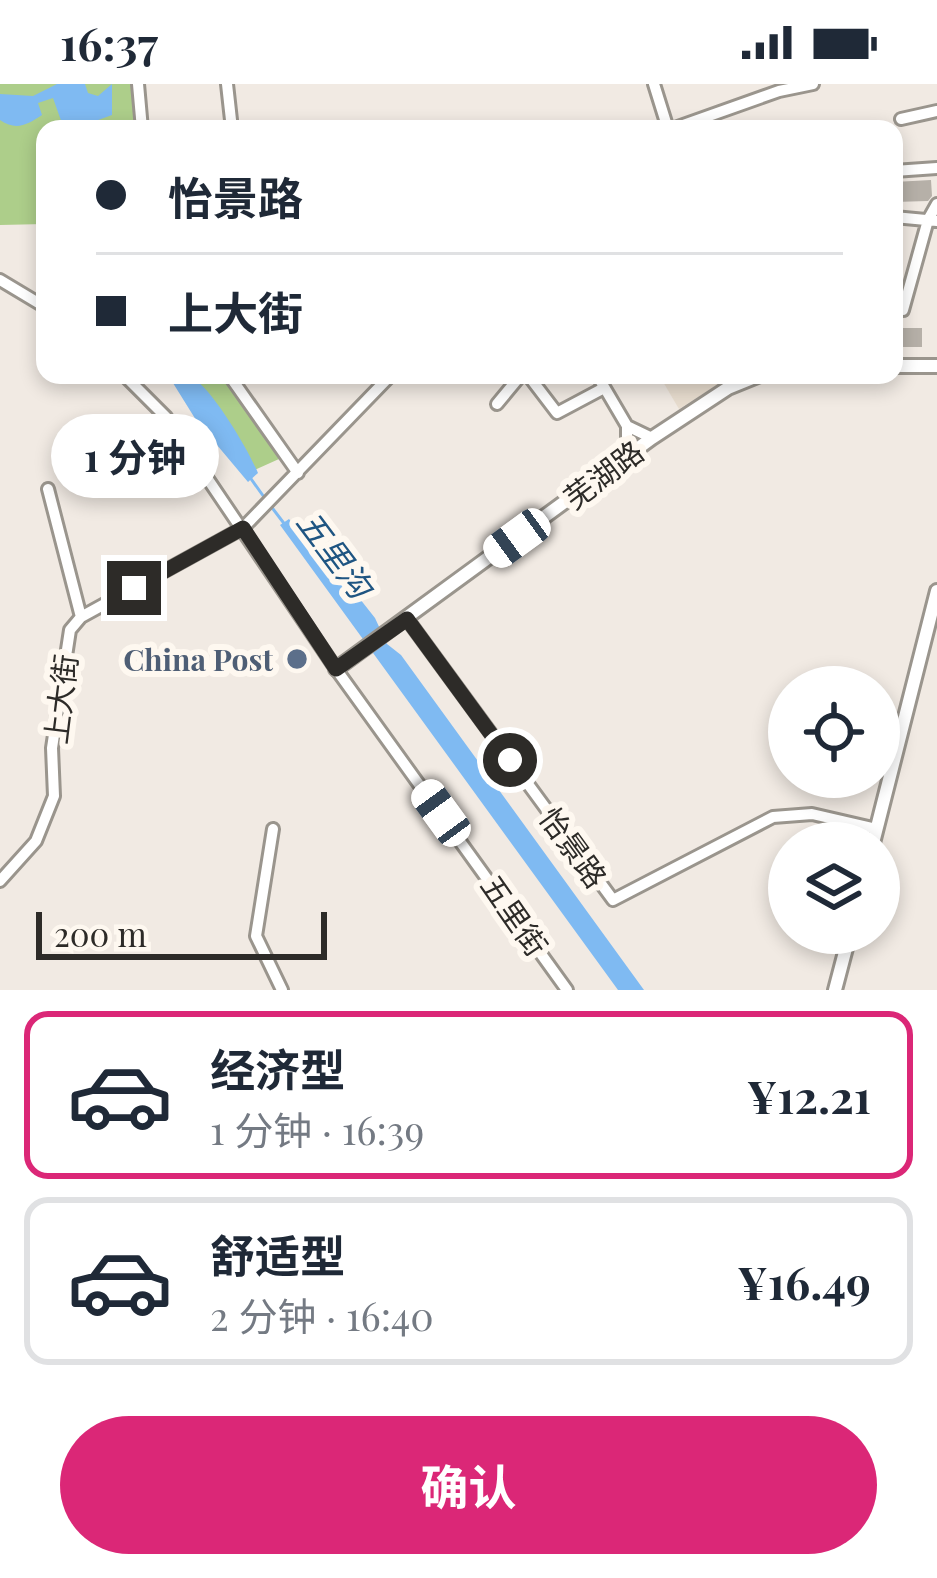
<!DOCTYPE html>
<html lang="zh">
<meta charset="utf-8">
<style>
:root{--surface:#fff;--page:#f6f6f7;--text:#1f2937;--muted:#747a83;--line:#e0e1e3;--accent:#db2777}
body{margin:0;font-family:"Playfair Display","Noto Sans SC",serif;background:var(--page);color:var(--text);height:100vh;display:flex;flex-direction:column;font-size:45px;white-space:nowrap}
*{box-sizing:border-box;margin:0}
p{font-size:39px;color:var(--muted)}
.icon{flex:none;width:66px;height:66px;fill:none;stroke:currentColor;stroke-width:2;stroke-linecap:round;stroke-linejoin:round}
.map{position:relative;height:906px;overflow:hidden}
.sheet{display:flex;flex-direction:column;background:var(--surface);flex:1}
.sheet>*{flex:none}
.banner{position:absolute;left:36px;top:36px;width:867px;height:264px;border-radius:24px;box-shadow:0 6px 18px #0003;display:grid;align-content:center;height:264px;padding:0 60px;background:var(--surface)}
.fabs{position:absolute;left:768px;top:582px;display:grid;gap:24px}
.fabs a{display:grid;place-items:center;width:132px;height:132px;border-radius:50%;background:var(--surface);box-shadow:0 6px 18px #0003;font-size:60px}
.scale{position:absolute;left:36px;bottom:30px;width:291px;box-sizing:border-box;padding-left:12px;border:6px solid #2d2b28;border-top:0;font-size:33px;line-height:42px;white-space:nowrap;color:#2d2b28;-webkit-text-stroke:9px #fef8f0;paint-order:stroke}
.end{position:absolute;width:54px;height:54px;margin:-27px;border:15px solid #2d2b28;background:#fff;box-shadow:0 0 0 6px #fff}
.from{border-radius:50%}
.bubble{position:absolute;height:84px;border-radius:42px;background:var(--surface);box-shadow:0 6px 18px #0003;font-size:39px;font-weight:700;line-height:84px;text-align:center}
.car{position:absolute;width:36px;height:72px;margin:-36px -18px;border-radius:15px;box-shadow:0 0 9px 3px #0007;background:linear-gradient(#fff 24%,#345 0 40%,#fff 0 76%,#345 0 86%,#fff 0)}
.banner b{display:flex;align-items:center;gap:42px;height:114px;font-size:45px}
.banner b+b{border-top:3px solid var(--line)}
.banner i{width:30px;height:30px;background:var(--text)}
ul{padding:21px 0 0;list-style:none}
li{display:flex;align-items:center;gap:36px;height:168px;margin:0 24px 18px;padding:0 36px;border:6px solid var(--line);border-radius:24px}
li div{flex:1}
li b{display:block;font-size:45px}
li em{font-style:normal;font-weight:700}
li.active{border-color:var(--accent)}
li>.icon{width:108px;height:108px;stroke-width:1.5}
.action{display:flex;gap:24px;margin-top:auto;padding:24px 60px}
.action a{flex:1;height:138px;border-radius:72px;background:var(--accent);color:#fff;font-size:48px;font-weight:700;line-height:138px;text-align:center}
.status{display:flex;justify-content:space-between;align-items:center;height:84px;padding:0 60px;background:var(--surface);direction:ltr}
.status svg{height:33px;fill:currentColor}
.map>svg:first-child{display:block}
</style>
<div class="status"><b>16:37</b><svg viewBox="0 0 49 12"><path d="M0 12V9h3v3zM5 12V6h3v6zM10 12V3h3v9zM15 12V0h3v12zM26 1h20v11H26zM47 4h2v5h-2z"/></svg></div>
<div class="map">
<svg width="937" height="906" viewBox="0 0 937 906">
<rect width="100%" height="100%" fill="#f1eae3"/>
<path fill="#e8ddcf" d="M659 291H733L679 325Z"/>
<path fill="#adce8a" d="M0 0H131L136 45H45V140L0 141Z
M181 291H227L279 375 250 388Z"/>
<path fill="#7fbaf2" d="M57 0H85L88 9 98 12 112 0V31L90 39 91 45H64L53 14 38 19 42 31C27 41 16 47 0 36V10L33 12Z
M168 291C179 291 187 290 197 297 216 312 248 365 258 389L248 398 196 336Z
M289 435 339 498 345 496 375 534 387 560 401 571 644 906H618L280 441Z"/>
<g fill="none" stroke-linecap="round" stroke-linejoin="round">
<path stroke="#7fbaf2" stroke-width="3" d="M249 392 264 413
M270 421 286 442"/>
</g>
<path fill="#b6b0a8" d="M931 96 932 112 928 117 894 118V98Z
M894 244H922V263H894Z"/>
<g fill="none" stroke-linecap="round" stroke-linejoin="round">
<defs>
<path id="minor" d="M138 0 142 45
M227 0 232 45
M654 0 668 45
M901 35 937 27
M672 45 779 7 813 0
M894 87 937 84
M894 133 937 137
M0 196 45 223
M894 226H903L928 136 937 120
M124 291 166 333 336 585 567 906
M229 291 298 389
M528 291 557 329 604 304
M597 291 627 342
M497 320 521 291
M627 372V342L652 354
M48 405 81 533
M407 535 613 816 773 733 812 730 877 745
M273 745 256 852 282 906
M0 797 36 757 54 712 52 664 70 546 81 533 243 444 391 291"/>
<path id="major" d="M894 282H937
M336 585 652 354 728 304 760 291
M873 759 937 507
M835 906 850 849"/>
</defs>
<use href="#minor" stroke="#9a958d" stroke-width="16"/>
<use href="#major" stroke="#9a958d" stroke-width="18"/>
<use href="#minor" stroke="#fff" stroke-width="10"/>
<use href="#major" stroke="#fff" stroke-width="12"/>
</g>
<g fill="none" stroke-linecap="round" stroke-linejoin="round">
<path stroke="#2d2b28" stroke-width="15" d="M134 504 243 444 336 585 407 535 510 676"/>
</g>
<circle fill="#5c6f8a" stroke="#fef8f0" stroke-width="4.5" cx="297" cy="575" r="12"/>
<g text-anchor="middle" dominant-baseline="central" stroke-width="12" stroke-linejoin="round" paint-order="stroke">
<g font-size="30" fill="#2d2b28" stroke="#fef8f0">
<text transform="translate(603 390) rotate(-37)">芜湖路</text>
<text transform="translate(60 615) rotate(-83)">上大街</text>
<text transform="translate(574 763) rotate(54)">怡景路</text>
<text transform="translate(515 831) rotate(55)">五里街</text>
</g>
<g font-size="30" font-weight="bold" fill="#4e5e75" stroke="#fef8f0" text-anchor="end">
<text x="273" y="575">China Post</text>
</g>
<g font-size="33" font-style="italic" fill="#1f5582" stroke="#fef8f0">
<text transform="translate(336 469) rotate(53)">五里沟</text>
</g>
</g>
</svg>
<div class="fabs">
<a><svg class="icon" aria-label="locate" viewBox="0 0 24 24"><circle cx="12" cy="12" r="6"/><path d="M12 2v4M12 18v4M2 12h4M18 12h4"/></svg></a>
<a><svg class="icon" aria-label="layers" viewBox="0 0 24 24"><path d="M12 4l9 5-9 5-9-5zM3 14l9 5 9-5"/></svg></a>
</div>
<div class="scale">200 m</div>
<i class="end from" style="left:510px;top:676px"></i>
<i class="end" style="left:134px;top:504px"></i>
<div class="bubble" style="left:51px;top:330px;width:168px">1 分钟</div>
<i class="car" style="left:517px;top:454px;rotate:234deg"></i>
<i class="car" style="left:441px;top:729px;rotate:324deg"></i>
<div class="banner">
<b><i class="from"></i>怡景路</b>
<b><i></i>上大街</b>
</div>
</div>
<section class="sheet">
<ul>
<li class="active"><svg class="icon" aria-label="car" viewBox="0 0 24 24"><path d="M5 17H2v-5l4-1 3-4h7l3 4 3 1v5h-3M9 17h6M6 11h13"/><circle cx="7" cy="17" r="2"/><circle cx="17" cy="17" r="2"/></svg><div><b>经济型</b><p>1 分钟 · 16:39</p></div><em>¥12.21</em></li>
<li><svg class="icon" aria-label="car" viewBox="0 0 24 24"><path d="M5 17H2v-5l4-1 3-4h7l3 4 3 1v5h-3M9 17h6M6 11h13"/><circle cx="7" cy="17" r="2"/><circle cx="17" cy="17" r="2"/></svg><div><b>舒适型</b><p>2 分钟 · 16:40</p></div><em>¥16.49</em></li>
</ul>
<div class="action"><a>确认</a></div>
</section>
